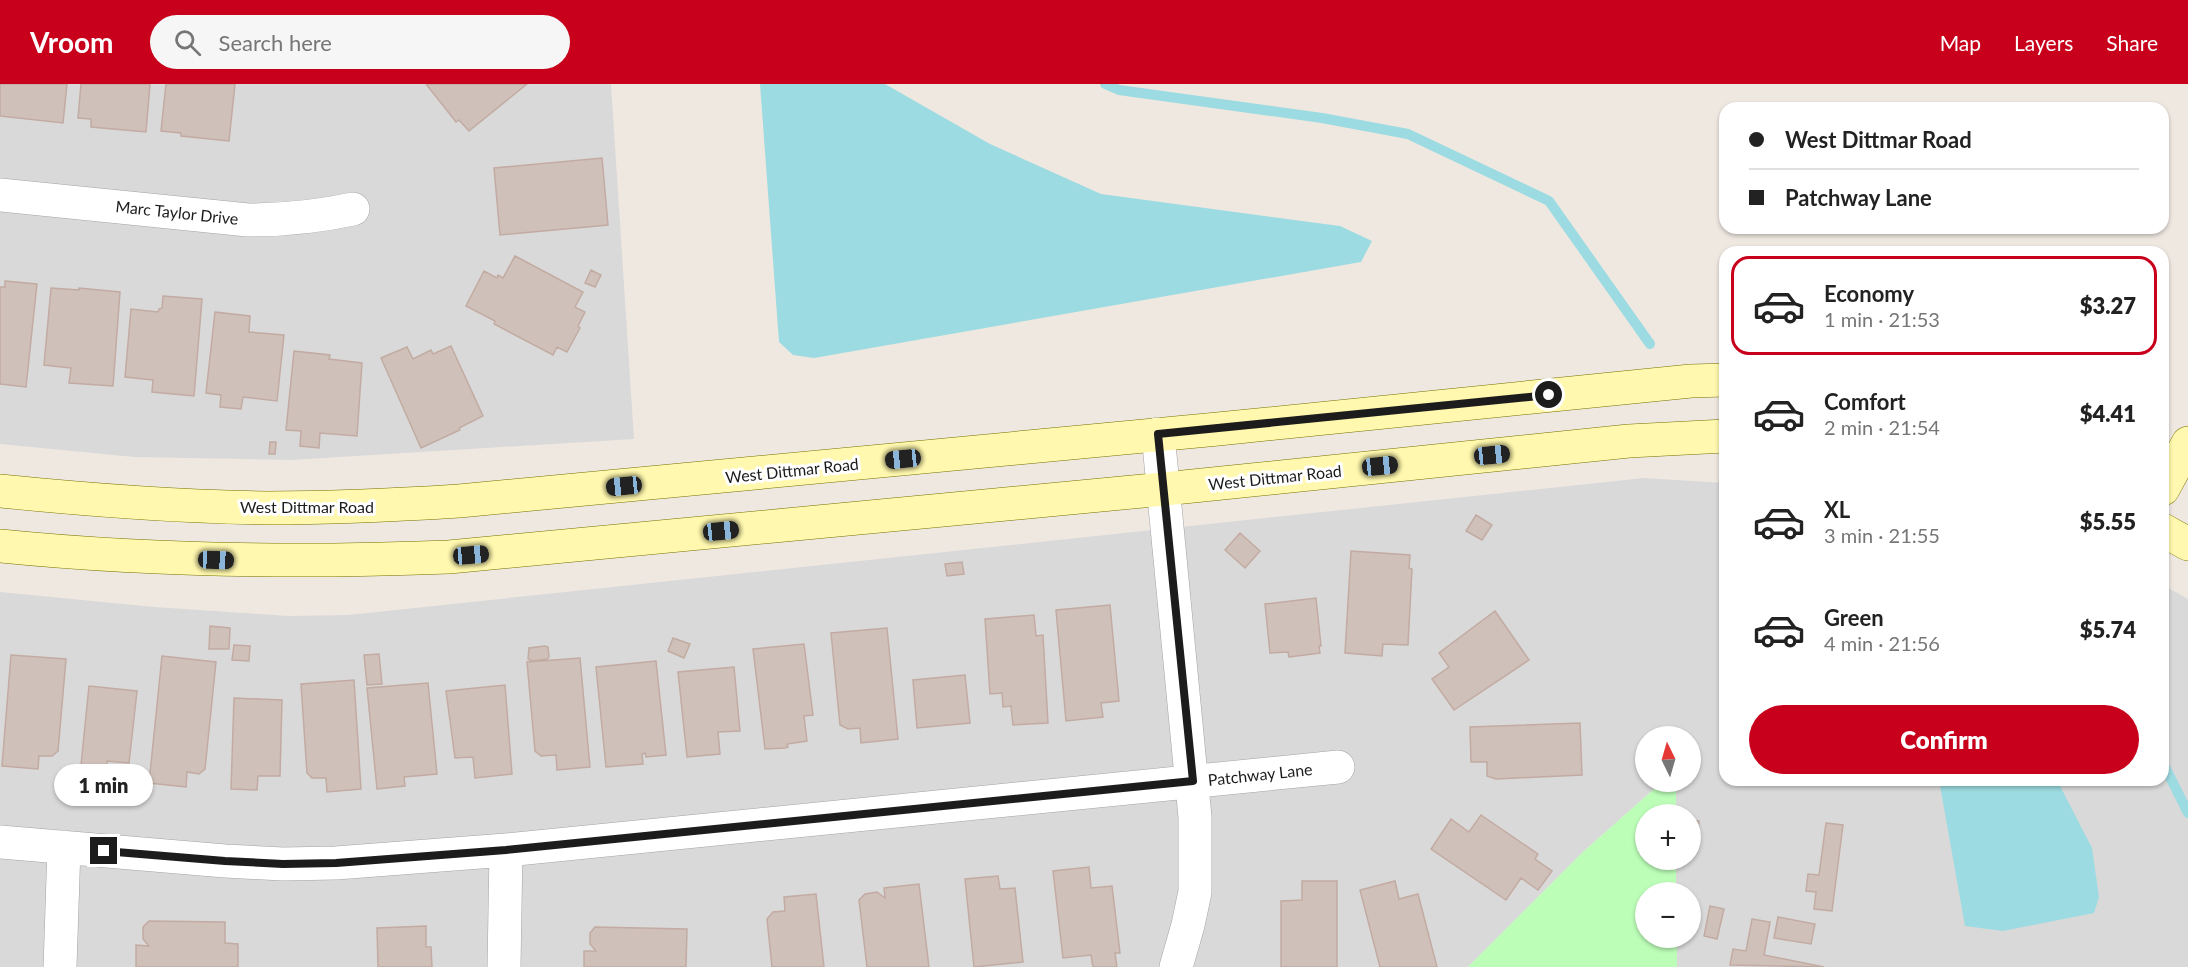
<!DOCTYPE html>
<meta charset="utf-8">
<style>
:root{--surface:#fff;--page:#f6f6f6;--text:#222;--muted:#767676;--line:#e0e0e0;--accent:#c8001c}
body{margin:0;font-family:Lato,sans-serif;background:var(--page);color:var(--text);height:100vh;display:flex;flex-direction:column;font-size:22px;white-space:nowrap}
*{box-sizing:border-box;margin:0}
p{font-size:20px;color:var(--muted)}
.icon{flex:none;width:33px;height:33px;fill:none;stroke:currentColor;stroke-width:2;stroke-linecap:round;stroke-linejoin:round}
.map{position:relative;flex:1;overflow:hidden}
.details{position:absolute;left:1719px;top:162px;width:450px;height:540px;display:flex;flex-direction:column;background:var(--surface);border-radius:18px;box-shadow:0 2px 4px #0004}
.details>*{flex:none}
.banner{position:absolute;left:1719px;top:18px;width:450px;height:132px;border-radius:18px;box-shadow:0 2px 4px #0004;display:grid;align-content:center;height:132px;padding:0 30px;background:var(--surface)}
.needle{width:39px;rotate:355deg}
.tools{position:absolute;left:1635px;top:642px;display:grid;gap:12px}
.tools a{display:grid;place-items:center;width:66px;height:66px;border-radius:50%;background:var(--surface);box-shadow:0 2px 4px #0004;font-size:30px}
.end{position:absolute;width:27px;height:27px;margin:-14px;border:8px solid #1c1c1c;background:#fff;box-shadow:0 0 0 3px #fff}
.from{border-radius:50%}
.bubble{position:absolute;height:42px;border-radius:21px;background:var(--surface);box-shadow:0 2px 4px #0004;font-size:20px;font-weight:800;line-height:42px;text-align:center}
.car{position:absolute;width:18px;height:36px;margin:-18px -9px;border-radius:8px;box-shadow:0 0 4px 2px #0007;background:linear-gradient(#222 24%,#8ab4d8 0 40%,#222 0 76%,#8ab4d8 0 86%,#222 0)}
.banner b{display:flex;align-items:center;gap:21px;height:57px;font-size:22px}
.banner b+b{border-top:2px solid var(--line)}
.banner i{width:15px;height:15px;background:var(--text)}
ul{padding:10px 0 0;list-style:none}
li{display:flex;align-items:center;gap:18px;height:99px;margin:0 12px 9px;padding:0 18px;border:3px solid transparent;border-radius:18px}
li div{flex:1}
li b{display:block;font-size:22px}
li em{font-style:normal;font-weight:800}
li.current{border-color:var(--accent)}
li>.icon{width:54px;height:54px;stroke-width:1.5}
.cta{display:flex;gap:12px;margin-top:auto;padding:12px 30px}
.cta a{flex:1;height:69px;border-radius:36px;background:var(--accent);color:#fff;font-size:24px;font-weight:800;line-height:69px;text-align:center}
header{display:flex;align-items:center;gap:36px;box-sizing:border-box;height:84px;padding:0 30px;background:var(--accent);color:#fff}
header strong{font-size:28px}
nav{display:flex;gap:33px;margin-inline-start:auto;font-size:21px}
.search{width:420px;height:54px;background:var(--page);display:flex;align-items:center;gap:15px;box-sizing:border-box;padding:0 21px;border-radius:33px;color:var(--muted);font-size:22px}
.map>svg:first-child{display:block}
</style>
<header>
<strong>Vroom</strong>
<div class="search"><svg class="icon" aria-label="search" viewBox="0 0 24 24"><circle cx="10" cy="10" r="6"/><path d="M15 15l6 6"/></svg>Search here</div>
<nav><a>Map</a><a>Layers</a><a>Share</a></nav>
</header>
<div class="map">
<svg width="2188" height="883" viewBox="0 0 2188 883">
<rect width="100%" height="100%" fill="#efe8e1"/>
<path fill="#dad9d9" d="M0 0H611L634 355 291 376 134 373 0 360Z
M1644 394 1725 399V696H2163V501L2188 515V883H1677V854H1690V808H1676V776H1690V730H1676V698H1690V652H1646V698H1662L1584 767 1468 883H0V508L154 523 289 532 348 531Z"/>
<path fill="#bcfeb8" d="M1662 698H1676V730H1646V776H1676V808H1646V854H1677V883H1468L1584 767Z"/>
<path fill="#9cdbe1" d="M760 0H885L990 60 1101 110 1340 142 1372 157 1361 178 814 274 793 271 779 258Z
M1939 696H2057L2092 764 2099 813 2094 829 2003 847 1965 842Z"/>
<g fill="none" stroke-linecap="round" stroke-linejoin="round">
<path stroke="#9cdbe1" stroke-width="10" d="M1105 0 1119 6 1322 34 1408 50 1549 117 1650 260
M2163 679 2188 729"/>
</g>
<path fill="#cfc0b9" stroke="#c2aba2" stroke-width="1.5" d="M0 0H67L63 39 0 32Z
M81 0H150L146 48 91 43V35L78 34Z
M166 0H235L229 57 181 52V49L161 47Z
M426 0H527L469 47 459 36 456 38Z
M602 74 608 141 500 151 494 84Z
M515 172 583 208 575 223 585 228 578 242 580 244 567 268 557 263 553 271 494 240 495 237 466 222 484 187 497 194 498 191 503 194Z
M591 186 601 191 595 203 585 199Z
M5 197 37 200 26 303 0 300V203H5Z
M51 204 79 206V204L120 208 113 302 69 299 71 284 44 281Z
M163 212 202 215 194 312 152 308 153 296 125 293 131 225 158 228 159 225 162 224Z
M215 228 250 232 249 248 284 251 277 317 243 313 241 325 220 323 221 311 206 309Z
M451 262 483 332 459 344 460 346 421 364 381 274 407 263 413 275 431 266 433 270Z
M294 267 330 271 329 275 362 279 357 352 320 349 319 364 300 362 301 347 286 346Z
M270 358H276L275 370H269Z
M1476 431 1492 441 1482 456 1466 447Z
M1240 449 1260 467 1245 484 1225 466Z
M1351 467 1410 471 1409 484 1412 485 1408 561 1383 560 1382 572 1345 569Z
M962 478 964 490 947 492 945 480Z
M1316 514 1321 562H1319L1320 569 1289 573 1288 568 1270 569 1265 520Z
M1110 521 1119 617 1101 619 1103 633 1066 637 1056 526Z
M1495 527 1529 576 1454 626 1432 595 1449 583 1439 569Z
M1034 531 1036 552 1043 551 1048 639 1013 641 1011 622 1003 623 1002 609 990 610 985 535Z
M210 542 230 544 229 565H209Z
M887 544 898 655 861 659 860 644 848 645 840 641 831 549Z
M673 554 690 560 684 574 668 567Z
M804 560 813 631 804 632 807 657 787 660 788 663 785 664 765 665 753 565Z
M234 561 250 562 249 577 232 576Z
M545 562 548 563 549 573 547 575 532 577 528 575 529 564Z
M379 570 382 600 367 601 364 571Z
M11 571 66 575 58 667 52 672H39L38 685 2 682Z
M162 572 216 578 205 685 199 690 187 688 186 703 149 699Z
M580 574 590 683 557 686 556 671 541 672 535 667 527 578Z
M656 577 666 671 646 673 645 669 642 670 643 680 606 683 596 583Z
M734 583 740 647 718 648 720 670 687 673 678 588Z
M965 591 970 639 917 644 913 596Z
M354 596 361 705 327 708 326 694H312L307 689 301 600Z
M428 599 437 690 404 693 405 702 377 705 367 604Z
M505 601 512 690 475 694 473 673 455 674 446 607Z
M89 602 137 607 129 679 107 677 106 694 80 691Z
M234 614 282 616 280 692H258L257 706 231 705Z
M1580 639 1582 691 1496 695 1487 692V678H1471L1470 643Z
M1481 731 1538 770 1535 775 1552 787 1538 806 1521 794 1506 816 1431 765 1451 735 1469 748Z
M1690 736 1699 737 1698 752 1690 751Z
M1826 739 1843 741 1832 827 1814 825 1816 808 1806 807 1808 790 1819 791Z
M1089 783 1091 804 1112 802 1120 869H1115L1117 883H1093L1091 871 1063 874 1053 787Z
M998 792 1000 805 1015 804 1023 878 974 883 965 795Z
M1302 797H1337V883H1281V817L1302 816Z
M1395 797 1399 815 1418 810 1437 883H1380L1360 806Z
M919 800 929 883H867L859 816 865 810 877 808 885 814 884 804Z
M816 810 824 883H772L767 835 773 828 785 827 784 813Z
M1710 822 1724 825 1717 855 1704 852Z
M1778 833 1815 840 1811 860 1774 854Z
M1752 835 1770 838 1764 871 1824 883 1730 881 1733 865 1746 867Z
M149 837 225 838V859L238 860V883H136V861L149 862 143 855V843Z
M426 842V863H431L432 883H378L377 844Z
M595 843 687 845 686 883H584V867H596L590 860V849Z"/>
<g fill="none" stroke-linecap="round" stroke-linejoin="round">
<defs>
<path id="street" d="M0 111 248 136C285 136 316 133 353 125
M1158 350 1195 733V808L1188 841 1176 883
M0 758 225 777 283 780 336 779 506 766 1338 683
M60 883 64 763
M504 883 506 766"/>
<path id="secondary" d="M2163 405 2188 359
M0 407C89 416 179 423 268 424 332 424 395 421 459 417L1218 345 1691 297 1725 296
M2163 446 2188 460
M0 462C149 477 299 479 449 473L1164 405 1629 357 1725 352"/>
</defs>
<use href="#street" stroke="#a3a3a3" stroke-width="34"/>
<use href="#secondary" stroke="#767200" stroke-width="34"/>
<use href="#street" stroke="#fff" stroke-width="33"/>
<use href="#secondary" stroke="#fff8ae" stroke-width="33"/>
</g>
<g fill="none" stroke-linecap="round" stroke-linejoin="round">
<path stroke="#1c1c1c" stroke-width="8" d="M104 767 225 777 283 780 336 779 506 766 1193 697 1158 350 1549 311"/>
</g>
<g text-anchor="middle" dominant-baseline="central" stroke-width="6" stroke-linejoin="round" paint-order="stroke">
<g font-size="16" fill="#1c1c1c" stroke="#fff">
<text transform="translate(177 128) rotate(6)">Marc Taylor Drive</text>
<text transform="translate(792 386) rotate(-6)">West Dittmar Road</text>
<text transform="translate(1275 393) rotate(-6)">West Dittmar Road</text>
<text x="307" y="422">West Dittmar Road</text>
<text transform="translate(1260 690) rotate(-6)">Patchway Lane</text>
</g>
</g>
</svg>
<div class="tools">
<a><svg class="needle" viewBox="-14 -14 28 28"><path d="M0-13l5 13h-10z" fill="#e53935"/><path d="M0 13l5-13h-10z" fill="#767676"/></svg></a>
<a>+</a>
<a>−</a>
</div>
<i class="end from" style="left:1549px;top:311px"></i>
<i class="end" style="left:104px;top:767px"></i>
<div class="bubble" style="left:54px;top:680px;width:99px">1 min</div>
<i class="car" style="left:1492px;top:371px;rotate:84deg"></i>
<i class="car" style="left:903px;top:375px;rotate:264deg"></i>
<i class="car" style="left:1380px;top:382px;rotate:84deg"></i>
<i class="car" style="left:624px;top:402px;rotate:264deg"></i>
<i class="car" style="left:721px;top:447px;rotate:84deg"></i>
<i class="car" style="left:471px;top:471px;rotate:85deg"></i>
<i class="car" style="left:216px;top:476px;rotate:92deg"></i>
<div class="banner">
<b><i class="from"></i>West Dittmar Road</b>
<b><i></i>Patchway Lane</b>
</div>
<section class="details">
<ul>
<li class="current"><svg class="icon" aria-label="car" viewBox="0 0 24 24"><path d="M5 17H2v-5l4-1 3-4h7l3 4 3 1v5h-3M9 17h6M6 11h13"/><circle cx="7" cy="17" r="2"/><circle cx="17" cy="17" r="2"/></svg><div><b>Economy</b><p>1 min · 21:53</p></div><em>$3.27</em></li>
<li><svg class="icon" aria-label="car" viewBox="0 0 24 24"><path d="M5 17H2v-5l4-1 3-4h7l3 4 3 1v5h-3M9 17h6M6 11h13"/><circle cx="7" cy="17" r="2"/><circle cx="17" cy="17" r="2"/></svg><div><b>Comfort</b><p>2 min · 21:54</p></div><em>$4.41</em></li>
<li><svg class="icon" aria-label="car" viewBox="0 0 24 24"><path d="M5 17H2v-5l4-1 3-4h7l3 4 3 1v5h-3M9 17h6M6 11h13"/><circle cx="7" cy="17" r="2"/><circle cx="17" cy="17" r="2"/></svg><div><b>XL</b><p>3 min · 21:55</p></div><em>$5.55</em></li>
<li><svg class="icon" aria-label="car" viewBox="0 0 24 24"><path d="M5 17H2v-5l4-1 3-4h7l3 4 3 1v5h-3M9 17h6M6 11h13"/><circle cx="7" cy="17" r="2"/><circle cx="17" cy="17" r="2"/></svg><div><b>Green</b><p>4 min · 21:56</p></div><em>$5.74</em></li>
</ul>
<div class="cta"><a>Confirm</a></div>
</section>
</div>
